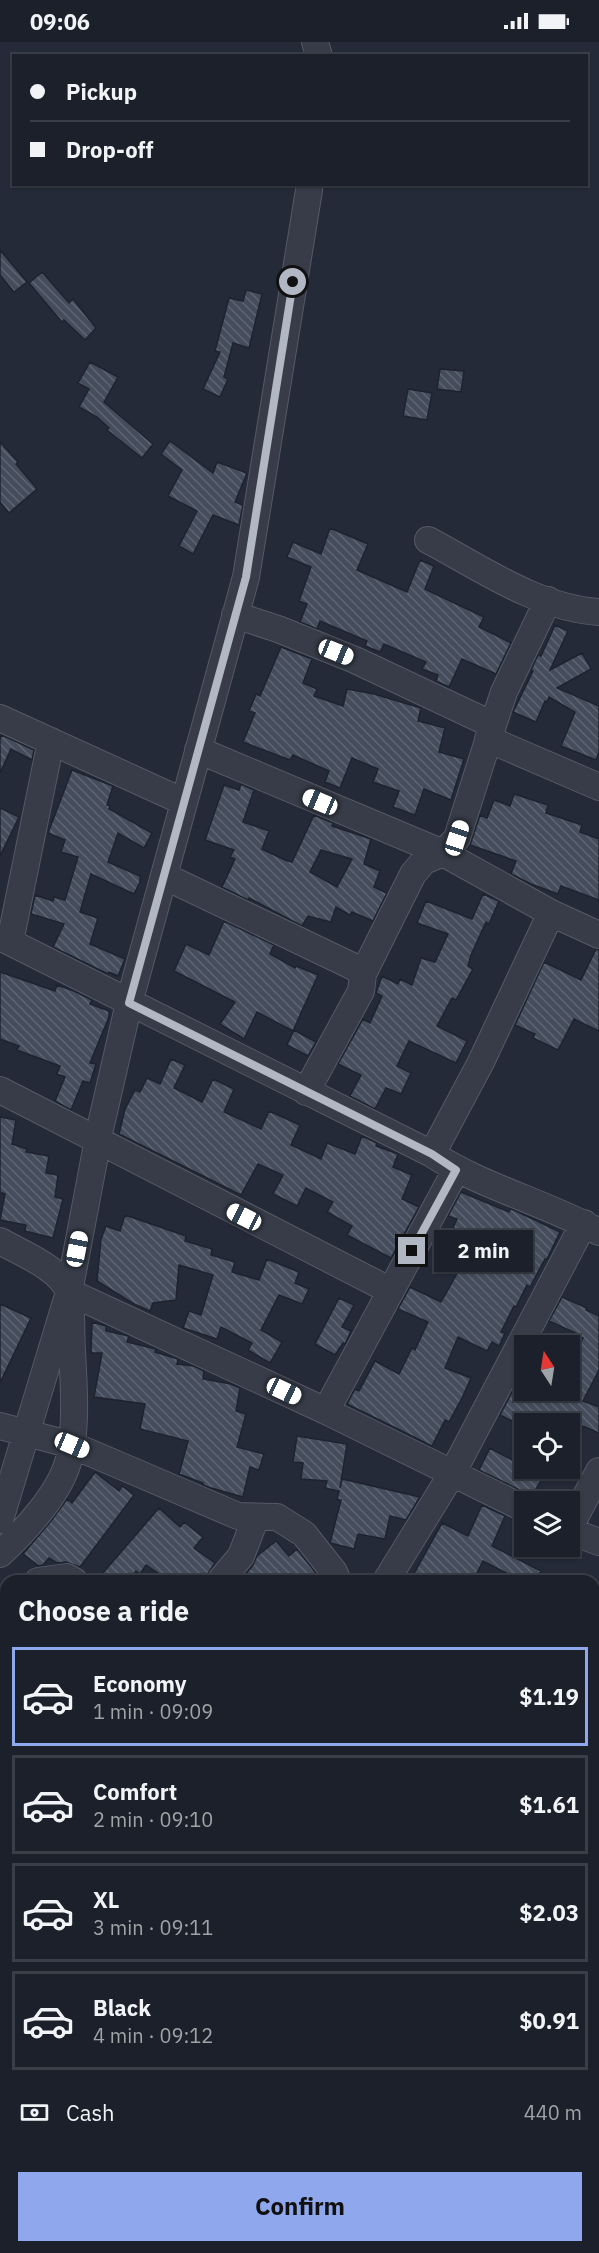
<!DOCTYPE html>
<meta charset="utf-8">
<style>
:root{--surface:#1b202a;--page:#282d36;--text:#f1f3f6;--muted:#a0a3a8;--line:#393e47;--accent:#8fa8ed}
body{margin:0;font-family:"IBM Plex Sans",sans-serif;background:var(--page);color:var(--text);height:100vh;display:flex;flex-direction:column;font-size:22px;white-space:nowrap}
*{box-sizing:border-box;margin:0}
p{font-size:20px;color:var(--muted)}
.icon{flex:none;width:33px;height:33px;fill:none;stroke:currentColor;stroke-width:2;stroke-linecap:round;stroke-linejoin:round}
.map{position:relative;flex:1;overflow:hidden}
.side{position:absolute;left:0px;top:1533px;width:600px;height:678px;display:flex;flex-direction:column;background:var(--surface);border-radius:18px 18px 0 0;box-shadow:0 2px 4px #0004,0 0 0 2px var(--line)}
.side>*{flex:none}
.guide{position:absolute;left:12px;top:12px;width:576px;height:132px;border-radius:0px;box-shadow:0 2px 4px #0004,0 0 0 2px var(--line);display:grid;align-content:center;height:132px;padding:0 18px;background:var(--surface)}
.needle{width:39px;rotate:348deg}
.controls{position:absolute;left:514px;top:1293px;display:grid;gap:12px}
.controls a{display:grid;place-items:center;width:66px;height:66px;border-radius:0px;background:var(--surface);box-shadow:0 2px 4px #0004,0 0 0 2px var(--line);font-size:30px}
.end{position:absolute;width:27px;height:27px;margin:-14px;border:8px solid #b2b7c4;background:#111;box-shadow:0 0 0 3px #111}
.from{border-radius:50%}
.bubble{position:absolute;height:42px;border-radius:0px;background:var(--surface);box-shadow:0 2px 4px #0004,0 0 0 2px var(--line);font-size:20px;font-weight:700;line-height:42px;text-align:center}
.car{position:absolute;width:18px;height:36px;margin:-18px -9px;border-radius:8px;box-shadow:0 0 4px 2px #0007;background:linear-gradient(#fff 24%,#345 0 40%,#fff 0 76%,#345 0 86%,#fff 0)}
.guide b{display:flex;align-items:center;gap:21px;height:57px;font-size:22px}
.guide b+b{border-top:2px solid var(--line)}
.guide i{width:15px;height:15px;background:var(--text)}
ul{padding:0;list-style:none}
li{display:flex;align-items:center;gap:18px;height:99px;margin:0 12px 9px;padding:0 6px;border:3px solid var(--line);border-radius:0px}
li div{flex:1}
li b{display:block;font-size:22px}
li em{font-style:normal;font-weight:700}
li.on{border-color:var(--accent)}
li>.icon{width:54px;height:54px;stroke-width:1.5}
h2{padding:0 18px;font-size:27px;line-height:72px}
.pay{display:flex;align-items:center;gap:15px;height:66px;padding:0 18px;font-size:22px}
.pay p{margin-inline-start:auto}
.button{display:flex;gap:12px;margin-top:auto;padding:12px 18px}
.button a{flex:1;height:69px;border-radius:0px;background:var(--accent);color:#111;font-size:24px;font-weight:700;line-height:69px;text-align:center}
.status{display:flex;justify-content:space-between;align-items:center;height:42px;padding:0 30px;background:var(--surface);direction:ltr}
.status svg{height:16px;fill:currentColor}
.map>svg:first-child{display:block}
</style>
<div class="status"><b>09:06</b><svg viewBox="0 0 49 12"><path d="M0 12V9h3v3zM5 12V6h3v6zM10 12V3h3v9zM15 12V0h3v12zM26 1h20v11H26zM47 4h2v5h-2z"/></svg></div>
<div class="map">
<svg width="599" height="2211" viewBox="0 0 599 2211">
<defs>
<pattern id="building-back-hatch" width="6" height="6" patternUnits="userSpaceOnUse" patternTransform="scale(1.5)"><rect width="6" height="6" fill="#454d5c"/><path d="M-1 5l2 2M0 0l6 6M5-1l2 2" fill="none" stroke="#5d6472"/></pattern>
</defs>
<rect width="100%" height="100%" fill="#242a38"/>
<path fill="url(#building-back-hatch)" stroke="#1e232f" stroke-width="1.5" fill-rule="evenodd" d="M0 208 27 240 14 250 0 233Z
M42 230 69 261 73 257 96 286 85 298 64 278 62 280 29 241Z
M246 248 262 252 249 306 233 301 224 335 228 337 220 355 203 347 220 310 215 309 229 256 243 259Z
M90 320 118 335 104 360 153 402 142 416 107 388 109 386 97 375 79 365 89 347 78 341Z
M440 327 464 329 461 350 437 347Z
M408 347 432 351 427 378 403 374Z
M170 399 213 431 217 420 247 431 235 460 243 463 239 483 213 473 193 512 179 504 197 469 168 454 182 428 161 412Z
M0 400 18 420 16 422 37 447 9 471 0 460Z
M330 486 368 502 357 528 407 550 420 518 434 524 425 547 484 575 479 585 511 601 496 632 462 617 449 645 436 639 438 633 422 627 426 620 384 602 380 610 365 604 367 599 320 579 317 587 300 580 307 562 299 559 311 525 287 515 293 500 321 512Z
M555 583 568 589 550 628 582 611 591 627 557 646 599 664V710L596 718 561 704 575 670 549 655 547 660 545 659 536 680 513 670 533 629 531 628 538 613 541 614Z
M281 605 312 617 303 641 317 647 314 654 343 664 347 647 374 652 421 666 418 679 445 686 439 710 464 717 451 758 424 747 415 773 393 765 399 749 373 740 378 727 352 716 340 746 325 740 329 729 293 713 290 718 243 700 255 671 249 669 256 652 260 654Z
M2 693 34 708 32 718 11 707 0 731V697Z
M72 728 113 744 107 763 110 764 109 767 152 791 144 806 118 791 108 820 140 834V840L134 852 91 832 80 870 98 876 90 902 125 917 118 934 109 930 108 932 53 905 64 882 31 872 35 853 53 859 54 855 65 858 78 815 61 810 65 798 48 791Z
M241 742 254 748 243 780 269 789 262 807 285 818 292 820 314 773 333 781 332 784 371 797 364 822 380 829 374 845 387 851 373 879 352 870 350 873 336 865 331 880 308 874 302 884 249 856 248 858 222 845 235 817 230 815 234 808 205 798 224 743 239 748ZM321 808 352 817 337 845 310 830Z
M514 752 548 763 546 771 582 783 580 790 599 797V858L561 844 558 852 531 842 511 832 516 819 470 803 480 773 487 776 494 758 510 764Z
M0 766 19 775 0 814Z
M483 852 499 859 489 882 486 880 471 913 468 924 473 927 456 958 452 956 437 984 467 999 456 1021 409 999 397 1024 411 1031 401 1052 386 1046 375 1067 350 1054 361 1033 338 1022 363 977 370 981 382 954 376 951 382 934 398 942 400 937 412 943 421 916 435 920 448 892 417 881 426 859 472 877Z
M224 879 274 903 270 912 295 926 296 924 318 933 293 989 257 970 244 997 220 982 235 960 174 929 186 902 209 913Z
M596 907 599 908V989L574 977 558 1008 533 996 535 992 515 983 544 920 581 938Z
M0 930 55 949 57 943 74 949 92 958 90 962 109 969V975L90 1021 96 1022 90 1041 83 1039 71 1068 55 1059 65 1035 57 1032 60 1024 17 1008 19 1004 0 997Z
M294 988 316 1000 308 1014 287 1003Z
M171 1017 185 1023 174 1046 202 1060 213 1037 234 1047 224 1070 261 1087 269 1069 300 1083 291 1103 321 1117 327 1101 355 1112 362 1094 377 1101 376 1104 398 1112 393 1125 412 1133 402 1157 419 1165 391 1216 347 1193 352 1184 327 1170 333 1160 306 1146 297 1164 273 1152 283 1133 258 1122 241 1153 119 1092 125 1067 135 1048 140 1050 147 1036 160 1042Z
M0 1075 16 1078 12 1102 27 1107 26 1110 49 1114 46 1131 58 1133 55 1155 63 1157 53 1196 25 1189 26 1183 0 1178 5 1152 0 1150Z
M461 1150 509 1170 510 1167 514 1168 560 1190 547 1217H545L530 1245 527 1243 516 1265 514 1264 501 1290 505 1291 499 1304 492 1300 487 1309 458 1295 445 1326 471 1336 462 1356 449 1380 445 1378 432 1404 347 1362 355 1347 359 1349 375 1319 399 1332 412 1306 415 1308 428 1280 398 1267 410 1245 441 1260 454 1237 469 1209 447 1200 457 1177 448 1174Z
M125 1173 186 1194 185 1199 212 1207 211 1213 235 1220 232 1230 259 1238 267 1217 299 1230 295 1241 309 1247 302 1262 279 1253 261 1288 282 1300 270 1321 248 1308 252 1301 221 1285 217 1297 183 1286 189 1269 201 1273 213 1233 179 1223 176 1258 153 1261 150 1269 134 1262 97 1239 101 1197 106 1184 120 1189Z
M562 1255 587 1266 586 1268 599 1274V1328L583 1359 599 1365V1391L583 1384 571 1415 570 1382H518L500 1373 525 1325V1348H570V1322L583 1296 577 1294 578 1292 549 1279Z
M339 1256 354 1263 342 1285 351 1289 345 1302 343 1301 335 1313 315 1302Z
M0 1262 31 1276 0 1341Z
M92 1280 106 1284V1289L129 1294 127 1300 156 1307 155 1310 178 1317 177 1322 194 1324 204 1329 203 1337 231 1342 240 1346 236 1369 246 1372 237 1405 264 1412 259 1428 250 1425 243 1455 208 1445 203 1443V1441L179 1432 188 1399 140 1387 145 1362 94 1355 102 1311H91Z
M297 1394 347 1402 340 1446 342 1437 420 1455 406 1478 390 1474 385 1497 358 1492 354 1507 330 1501 341 1458H337L339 1449 325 1446 327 1439 301 1437 303 1421 293 1420Z
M525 1395V1426H548L532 1454 479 1428 490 1406 514 1419Z
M95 1430 119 1449 122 1444 134 1453 80 1525 66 1520 57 1521 49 1516 43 1523 39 1524 23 1512 51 1479 67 1457 72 1461Z
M482 1463 505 1474 492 1504 541 1529 535 1539H522L483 1519 473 1539H410L442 1481 468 1494Z
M159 1466 180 1485 184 1480 203 1495 194 1506 215 1521 203 1539H170L146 1523 140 1532 136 1529 129 1539H96Z
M276 1499 289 1514 297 1507 322 1539H240L253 1523 257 1514Z"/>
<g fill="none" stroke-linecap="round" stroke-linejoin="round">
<defs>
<path id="minor" d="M315 0 319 14
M428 498C481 526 537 566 599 570
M235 573 278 587 355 618 493 683 457 796 443 811 424 819 413 832 363 932
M0 676 184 760
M493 683 504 650 548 558
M488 697 599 745
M198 708 443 811 551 871 599 893
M164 834 354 925 363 932 361 949 306 1050
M0 895 432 1112C484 1146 545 1160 599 1190
M10 900 51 699
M0 1048 391 1249
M432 1112 481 1020 551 871
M0 1199C21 1211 60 1226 69 1250 72 1261 71 1297 72 1310 74 1341 77 1391 68 1420 59 1452 24 1490 0 1512
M69 1250 326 1369 525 1467
M326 1369 456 1128
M0 1384 72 1403 238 1474 277 1475 304 1492 334 1530 338 1539
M0 1478 69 1250 100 1087 129 961 246 535 310 142
M570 1485 599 1429
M570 1489 599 1500
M38 1539 67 1535 74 1539
M220 1539 241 1514 256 1475
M386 1539 453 1430 584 1181
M0 1578 6 1571
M0 1628 6 1636
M594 1692 599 1686
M0 1759 6 1751
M0 1909 6 1913
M0 1977 6 1971
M0 2164 6 2159
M395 2205 403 2211
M274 2211 281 2205"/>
</defs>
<use href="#minor" stroke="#555a66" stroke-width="28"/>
<use href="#minor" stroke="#373c48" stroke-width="26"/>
</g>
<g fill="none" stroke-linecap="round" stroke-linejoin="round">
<path stroke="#b2b7c4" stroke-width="8" d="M293 240 246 535 129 961 432 1112 456 1128 412 1209"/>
</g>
</svg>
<div class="controls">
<a><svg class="needle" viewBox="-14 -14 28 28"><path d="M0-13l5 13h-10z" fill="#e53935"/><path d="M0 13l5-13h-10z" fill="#a0a3a8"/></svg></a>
<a><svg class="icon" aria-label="locate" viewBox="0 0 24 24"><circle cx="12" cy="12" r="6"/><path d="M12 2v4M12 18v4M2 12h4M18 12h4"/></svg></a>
<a><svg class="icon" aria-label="layers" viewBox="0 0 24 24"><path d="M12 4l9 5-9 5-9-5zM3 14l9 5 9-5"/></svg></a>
</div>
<i class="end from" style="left:293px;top:240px"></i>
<i class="end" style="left:412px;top:1209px"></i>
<div class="bubble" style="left:434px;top:1188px;width:99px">2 min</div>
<i class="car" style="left:336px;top:610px;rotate:112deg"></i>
<i class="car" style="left:320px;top:760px;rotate:293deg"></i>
<i class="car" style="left:457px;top:796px;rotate:18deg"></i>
<i class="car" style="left:244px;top:1175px;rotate:297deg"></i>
<i class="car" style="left:77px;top:1207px;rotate:11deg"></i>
<i class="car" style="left:284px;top:1349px;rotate:115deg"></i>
<i class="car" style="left:72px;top:1403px;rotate:113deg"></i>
<div class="guide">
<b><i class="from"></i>Pickup</b>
<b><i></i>Drop-off</b>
</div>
<section class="side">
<h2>Choose a ride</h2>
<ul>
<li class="on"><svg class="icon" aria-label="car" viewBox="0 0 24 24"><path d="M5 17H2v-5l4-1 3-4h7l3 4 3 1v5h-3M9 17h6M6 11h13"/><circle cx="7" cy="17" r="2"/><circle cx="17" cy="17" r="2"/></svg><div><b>Economy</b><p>1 min · 09:09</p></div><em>$1.19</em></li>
<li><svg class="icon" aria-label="car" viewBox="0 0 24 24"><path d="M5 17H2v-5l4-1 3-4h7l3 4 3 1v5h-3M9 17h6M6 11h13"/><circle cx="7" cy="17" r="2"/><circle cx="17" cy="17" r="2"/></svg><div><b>Comfort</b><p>2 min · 09:10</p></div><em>$1.61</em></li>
<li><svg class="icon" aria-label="car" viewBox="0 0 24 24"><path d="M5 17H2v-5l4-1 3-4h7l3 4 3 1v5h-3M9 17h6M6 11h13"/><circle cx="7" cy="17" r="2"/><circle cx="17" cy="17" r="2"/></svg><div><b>XL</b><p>3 min · 09:11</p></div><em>$2.03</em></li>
<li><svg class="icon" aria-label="car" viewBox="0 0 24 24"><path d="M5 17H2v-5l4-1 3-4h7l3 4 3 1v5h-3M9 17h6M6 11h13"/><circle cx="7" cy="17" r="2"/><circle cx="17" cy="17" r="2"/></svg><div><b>Black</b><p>4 min · 09:12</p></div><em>$0.91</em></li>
</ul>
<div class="pay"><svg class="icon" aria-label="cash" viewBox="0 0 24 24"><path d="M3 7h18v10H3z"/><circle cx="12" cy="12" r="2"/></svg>Cash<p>440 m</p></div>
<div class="button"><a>Confirm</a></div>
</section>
</div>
